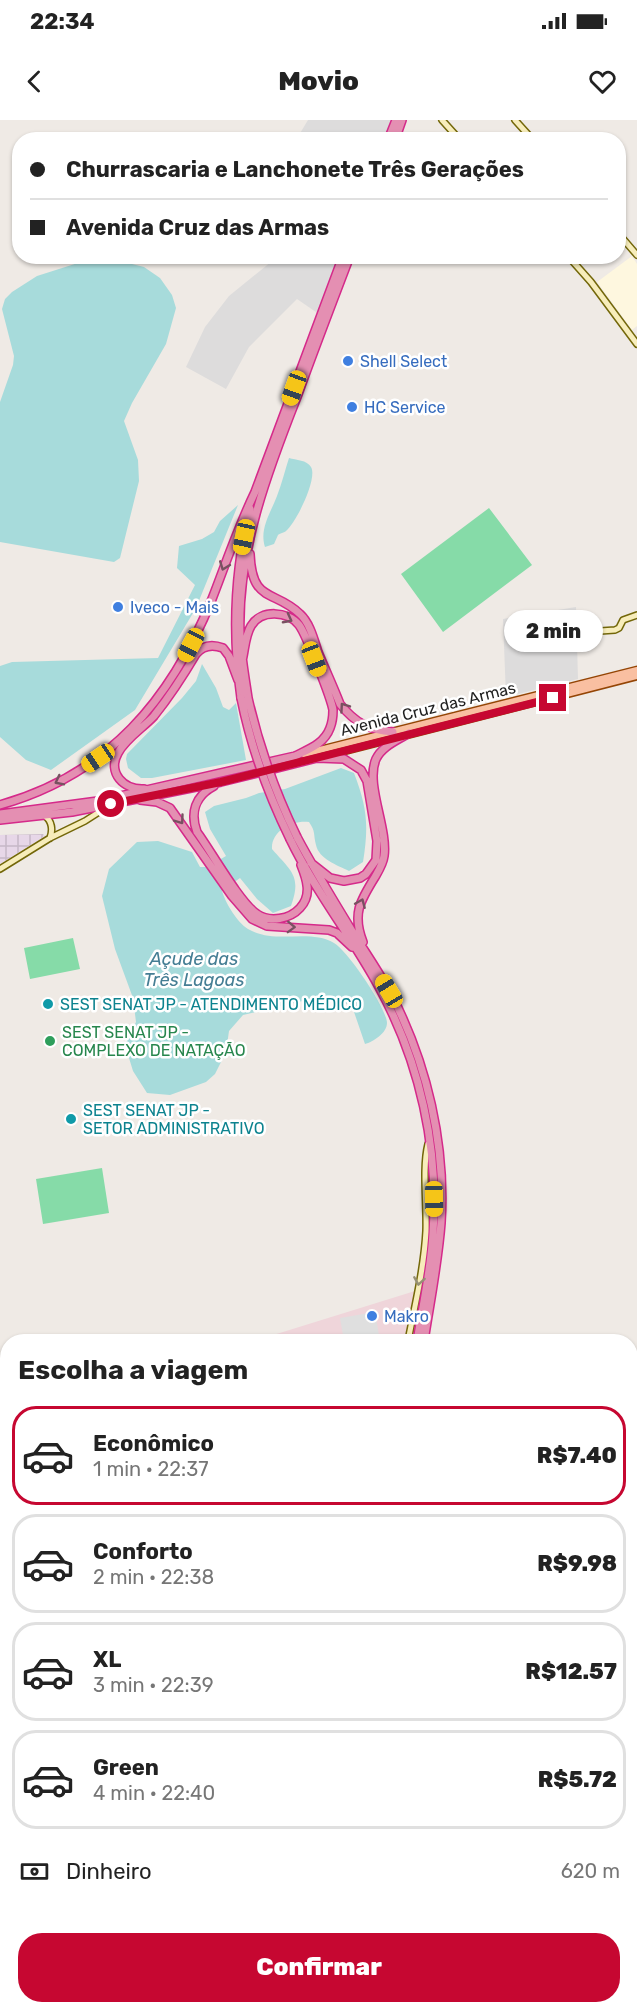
<!DOCTYPE html>
<html lang="pt">
<meta charset="utf-8">
<style>
:root{--surface:#fff;--page:#f6f6f6;--text:#222;--muted:#767676;--line:#e0e0e0;--accent:#c60731}
body{margin:0;font-family:Rubik,sans-serif;background:var(--page);color:var(--text);height:100vh;display:flex;flex-direction:column;font-size:22px;white-space:nowrap}
*{box-sizing:border-box;margin:0}
p{font-size:20px;color:var(--muted)}
.icon{flex:none;width:33px;height:33px;fill:none;stroke:currentColor;stroke-width:2;stroke-linecap:round;stroke-linejoin:round}
.map{position:relative;flex:1;overflow:hidden}
.drawer{position:absolute;left:0px;top:1214px;width:638px;height:680px;display:flex;flex-direction:column;background:var(--surface);border-radius:24px 24px 0 0;box-shadow:0 2px 4px #0004}
.drawer>*{flex:none}
.guide{position:absolute;left:12px;top:12px;width:614px;height:132px;border-radius:24px;box-shadow:0 2px 4px #0004;display:grid;align-content:center;height:132px;padding:0 18px;background:var(--surface)}
.end{position:absolute;width:27px;height:27px;margin:-14px;border:8px solid #c60731;background:#fff;box-shadow:0 0 0 3px #fff}
.from{border-radius:50%}
.bubble{position:absolute;height:42px;border-radius:21px;background:var(--surface);box-shadow:0 2px 4px #0004;font-size:20px;font-weight:800;line-height:42px;text-align:center}
.car{position:absolute;width:18px;height:36px;margin:-18px -9px;border-radius:8px;box-shadow:0 0 4px 2px #0007;background:linear-gradient(#f5c518 24%,#345 0 40%,#f5c518 0 76%,#345 0 86%,#f5c518 0)}
.guide b{display:flex;align-items:center;gap:21px;height:57px;font-size:22px}
.guide b+b{border-top:2px solid var(--line)}
.guide i{width:15px;height:15px;background:var(--text)}
ul{padding:0;list-style:none}
li{display:flex;align-items:center;gap:18px;height:99px;margin:0 12px 9px;padding:0 6px;border:3px solid var(--line);border-radius:24px}
li div{flex:1}
li b{display:block;font-size:22px}
li em{font-style:normal;font-weight:800}
li.current{border-color:var(--accent)}
li>.icon{width:54px;height:54px;stroke-width:1.5}
h2{padding:0 18px;font-size:27px;line-height:72px}
.pay{display:flex;align-items:center;gap:15px;height:66px;padding:0 18px;font-size:22px}
.pay p{margin-inline-start:auto}
.cta{display:flex;gap:12px;margin-top:auto;padding:12px 18px}
.cta a{flex:1;height:69px;border-radius:24px;background:var(--accent);color:#fff;font-size:24px;font-weight:800;line-height:69px;text-align:center}
.status{display:flex;justify-content:space-between;align-items:center;height:42px;padding:0 30px;background:var(--surface);direction:ltr}
.status svg{height:16px;fill:currentColor}
header{display:flex;justify-content:space-between;align-items:center;height:78px;padding:0 18px;background:var(--surface);font-size:27px;font-weight:800}
.map>svg:first-child{display:block}
</style>
<div class="status"><b>22:34</b><svg viewBox="0 0 49 12"><path d="M0 12V9h3v3zM5 12V6h3v6zM10 12V3h3v9zM15 12V0h3v12zM26 1h20v11H26zM47 4h2v5h-2z"/></svg></div>
<header><svg class="icon" aria-label="back" viewBox="0 0 24 24"><path d="M15 5l-7 7 7 7"/></svg>Movio<svg class="icon" aria-label="heart" viewBox="0 0 24 24"><path d="M12 20l-8-8c-3-5 5-10 8-4 3-6 11-1 8 4z"/></svg></header>
<div class="map">
<svg width="637" height="1892" viewBox="0 0 637 1892">
<defs>
<pattern id="industrial-grid" width="8" height="8" patternUnits="userSpaceOnUse" patternTransform="scale(1.5)"><rect width="8" height="8" fill="#e7d7e8"/><path d="M0 4h8M4 0v8" fill="none" stroke="#c6b8c7"/></pattern>
</defs>
<rect width="100%" height="100%" fill="#efeae5"/>
<path fill="#dddcdc" d="M308 0H404L397 19 296 20Z
M277 137H353L329 201 297 179 249 227 226 269 186 247 205 207 229 176Z
M576 487 578 559 506 577 503 499Z
M637 1333V1502L630 1504V1342Z
M630 1739H637V1792L630 1791Z
M39 1886H237L238 1892H40Z"/>
<path fill="#efd5da" d="M415 1171 406 1221H254Z"/>
<path fill="url(#industrial-grid)" d="M43 714 45 716 0 744V715Z"/>
<path fill="#fef7df" d="M632 136 637 144V206L632 210 597 162Z"/>
<path fill="#86dba8" d="M489 388 532 445 443 512 401 454Z
M73 818 80 849 30 859 24 828Z
M102 1048 109 1093 43 1104 36 1059Z"/>
<path fill="#dfdfdf" d="M375 1192 380 1221H344L340 1198Z"/>
<path fill="#a7dbdb" d="M81 142H124L144 147 160 158 172 175 176 188 166 224 132 283 124 301 138 340 139 361 120 438 114 442 0 422V282L13 245 14 236 2 189 5 179 12 172 37 156Z
M289 338C296 340 307 340 311 347 318 358 296 403 286 411 285 412 279 414 278 415L274 424 265 427C259 409 271 392 277 376 282 363 285 350 289 338Z
M238 385 196 488 135 590 51 650 26 640 0 617V546L12 542 158 538 195 465 177 448 179 426 202 419 214 412 220 401Z
M202 544 216 568 223 587 229 590 236 583 246 640 152 658H141L128 648 126 639 127 634 182 578 196 561Z
M341 648 354 653C367 687 369 705 363 742L349 751C337 745 319 739 316 725 313 714 316 712 309 702 292 700 271 711 272 729 291 751 302 756 291 786L273 793 257 779 240 758 222 771C226 784 237 802 248 809 276 825 309 808 334 823 348 831 387 889 387 903 387 913 373 922 365 924L353 889 343 881 324 876 243 895 229 911 226 932 215 954 206 962 170 975 147 973 133 951 125 925 136 902 133 878 115 829 102 776 109 749 137 722 158 721 192 732 200 747H207L226 736 210 709 205 692 214 686 246 678 259 673 285 669Z"/>
<g fill="none" stroke-linecap="round" stroke-linejoin="round">
<path stroke="#a7dbdb" stroke-width="9" d="M630 1315 637 1311"/>
<defs>
<path id="secondary" d="M442 0 460 20
M515 0 533 20
M618 113 637 135
M568 136 591 162 637 224
M586 512 615 510 619 508 623 500 637 495
M45 696C52 701 53 710 50 718
M0 749 50 718 85 701 110 685
M408 1221C415 1185 424 1148 426 1111 427 1085 422 1048 428 1024
M630 1437 637 1435
M0 1520 8 1515
M630 1535 637 1539
M0 1579 8 1582
M630 1845H637
M339 1886 340 1892
M392 1886 393 1892"/>
<path id="primary" d="M304 634 637 550
M321 637 637 556"/>
<path id="highway" d="M388 20 396 0
M395 20 402 0
M250 434C252 484 274 469 300 494 310 503 314 520 318 532 325 549 333 566 340 584 355 603 369 610 393 612
M241 578C232 514 234 452 250 389
M248 578C245 557 241 536 240 515 237 432 267 353 297 277 314 230 332 183 350 136
M214 666C195 676 190 693 197 712 211 731 240 783 257 794 270 803 290 799 300 788 312 775 307 760 301 745
M144 669C124 670 107 653 118 633 126 618 143 608 154 596 170 576 183 556 196 534 203 525 212 524 223 528L229 536 238 560
M140 680 157 682 170 688 232 776 252 799 267 806 329 810 337 813 352 827
M0 685C109 654 171 580 212 479 226 443 238 407 255 372L343 136
M0 694 98 681 295 636C309 629 324 624 330 608 332 603 333 596 333 590 331 578 306 514 299 505 288 491 261 489 251 506 245 516 245 529 242 541
M0 700 72 692 221 662 317 638 344 639 361 650 367 661 377 721 376 740 366 754 360 758 344 761 330 758 311 743
M297 717C314 749 333 780 352 811 365 832 379 852 391 874 427 943 446 1025 441 1103 438 1143 430 1182 424 1221
M290 719C315 771 352 817 379 867 420 942 439 1028 433 1113 431 1149 423 1185 417 1221
M363 822C352 794 360 781 375 757 379 750 383 744 384 736 388 708 365 664 376 639 382 626 398 620 409 613
M364 1886 365 1892
M372 1886 373 1892"/>
</defs>
<use href="#secondary" stroke="#736709" stroke-width="8"/>
<use href="#primary" stroke="#944505" stroke-width="9"/>
<use href="#highway" stroke="#d52a8a" stroke-width="10"/>
<use href="#secondary" stroke="#f7edbb" stroke-width="5"/>
<use href="#primary" stroke="#f9bfa1" stroke-width="6"/>
<use href="#highway" stroke="#e48fb2" stroke-width="7"/>
<defs>
<path id="highway-bridge" d="M241 578C251 628 268 674 290 719
M248 578C259 626 275 672 297 717"/>
</defs>
<use href="#highway-bridge" stroke="#d52a8a" stroke-width="10" stroke-linecap="butt"/>
<use href="#highway-bridge" stroke="#e48fb2" stroke-width="7"/>
</g>
<defs><path id="oneway-chevron" d="M-2-3.5L2.5 0L-2 3.5" fill="none" stroke-width="1.6" stroke-linecap="round" stroke-linejoin="round" transform="scale(1.5)"/></defs>
<g stroke="#785161">
<use href="#oneway-chevron" transform="translate(224 446) rotate(111)"/>
<use href="#oneway-chevron" transform="translate(288 499) rotate(28)"/>
<use href="#oneway-chevron" transform="translate(344 587) rotate(-125)"/>
<use href="#oneway-chevron" transform="translate(59 661) rotate(153)"/>
<use href="#oneway-chevron" transform="translate(180 700) rotate(54)"/>
<use href="#oneway-chevron" transform="translate(361 783) rotate(-67)"/>
<use href="#oneway-chevron" transform="translate(291 807) rotate(2)"/>
</g>
<use stroke="#969075" href="#oneway-chevron" transform="translate(419 1161) rotate(99)"/>
<g fill="none" stroke-linecap="round" stroke-linejoin="round">
<path stroke="#c60731" stroke-width="8" d="M111 684 221 662 553 578"/>
</g>
<g fill="#3f7fe0" stroke="#fff" stroke-width="2">
<circle cx="348" cy="241" r="6"/>
<circle cx="352" cy="287" r="6"/>
<circle cx="118" cy="487" r="6"/>
<circle cx="372" cy="1196" r="6"/>
</g>
<g fill="#0f9aa8" stroke="#fff" stroke-width="2">
<circle cx="48" cy="884" r="6"/>
<circle cx="71" cy="999" r="6"/>
</g>
<circle fill="#2e9e5b" stroke="#fff" stroke-width="2" cx="50" cy="921" r="6"/>
<g text-anchor="middle" dominant-baseline="central" stroke-width="5" stroke-linejoin="round" paint-order="stroke">
<g font-size="16" fill="#366cbe" stroke="#fff" text-anchor="start">
<text x="360" y="241">Shell Select</text>
<text x="364" y="287">HC Service</text>
<text x="130" y="487">Iveco - Mais</text>
<text x="384" y="1196">Makro</text>
</g>
<g font-size="16" fill="#1f1f1f" stroke="#fff">
<text transform="translate(428 589) rotate(-14)">Avenida Cruz das Armas</text>
</g>
<g font-size="16" fill="#0d838f" stroke="#fff" text-anchor="start">
<text x="60" y="884">SEST SENAT JP - ATENDIMENTO MÉDICO</text>
<text x="83" y="990">SEST SENAT JP -<tspan x="83" dy="18">SETOR ADMINISTRATIVO</tspan></text>
</g>
<g font-size="16" fill="#27864d" stroke="#fff" text-anchor="start">
<text x="62" y="912">SEST SENAT JP -<tspan x="62" dy="18">COMPLEXO DE NATAÇÃO</tspan></text>
</g>
<g font-size="18" font-style="italic" fill="#457e94" stroke="#fff">
<text x="194" y="839">Açude das<tspan x="194" dy="21">Três Lagoas</tspan></text>
</g>
</g>
</svg>
<i class="end from" style="left:111px;top:684px"></i>
<i class="end" style="left:553px;top:578px"></i>
<div class="bubble" style="left:504px;top:490px;width:99px">2 min</div>
<i class="car" style="left:294px;top:268px;rotate:200deg"></i>
<i class="car" style="left:244px;top:417px;rotate:192deg"></i>
<i class="car" style="left:191px;top:525px;rotate:208deg"></i>
<i class="car" style="left:314px;top:539px;rotate:159deg"></i>
<i class="car" style="left:98px;top:638px;rotate:236deg"></i>
<i class="car" style="left:389px;top:871px;rotate:329deg"></i>
<i class="car" style="left:434px;top:1079px;rotate:179deg"></i>
<div class="guide">
<b><i class="from"></i>Churrascaria e Lanchonete Três Gerações</b>
<b><i></i>Avenida Cruz das Armas</b>
</div>
<section class="drawer">
<h2>Escolha a viagem</h2>
<ul>
<li class="current"><svg class="icon" aria-label="car" viewBox="0 0 24 24"><path d="M5 17H2v-5l4-1 3-4h7l3 4 3 1v5h-3M9 17h6M6 11h13"/><circle cx="7" cy="17" r="2"/><circle cx="17" cy="17" r="2"/></svg><div><b>Econômico</b><p>1 min · 22:37</p></div><em>R$7.40</em></li>
<li><svg class="icon" aria-label="car" viewBox="0 0 24 24"><path d="M5 17H2v-5l4-1 3-4h7l3 4 3 1v5h-3M9 17h6M6 11h13"/><circle cx="7" cy="17" r="2"/><circle cx="17" cy="17" r="2"/></svg><div><b>Conforto</b><p>2 min · 22:38</p></div><em>R$9.98</em></li>
<li><svg class="icon" aria-label="car" viewBox="0 0 24 24"><path d="M5 17H2v-5l4-1 3-4h7l3 4 3 1v5h-3M9 17h6M6 11h13"/><circle cx="7" cy="17" r="2"/><circle cx="17" cy="17" r="2"/></svg><div><b>XL</b><p>3 min · 22:39</p></div><em>R$12.57</em></li>
<li><svg class="icon" aria-label="car" viewBox="0 0 24 24"><path d="M5 17H2v-5l4-1 3-4h7l3 4 3 1v5h-3M9 17h6M6 11h13"/><circle cx="7" cy="17" r="2"/><circle cx="17" cy="17" r="2"/></svg><div><b>Green</b><p>4 min · 22:40</p></div><em>R$5.72</em></li>
</ul>
<div class="pay"><svg class="icon" aria-label="cash" viewBox="0 0 24 24"><path d="M3 7h18v10H3z"/><circle cx="12" cy="12" r="2"/></svg>Dinheiro<p>620 m</p></div>
<div class="cta"><a>Confirmar</a></div>
</section>
</div>
